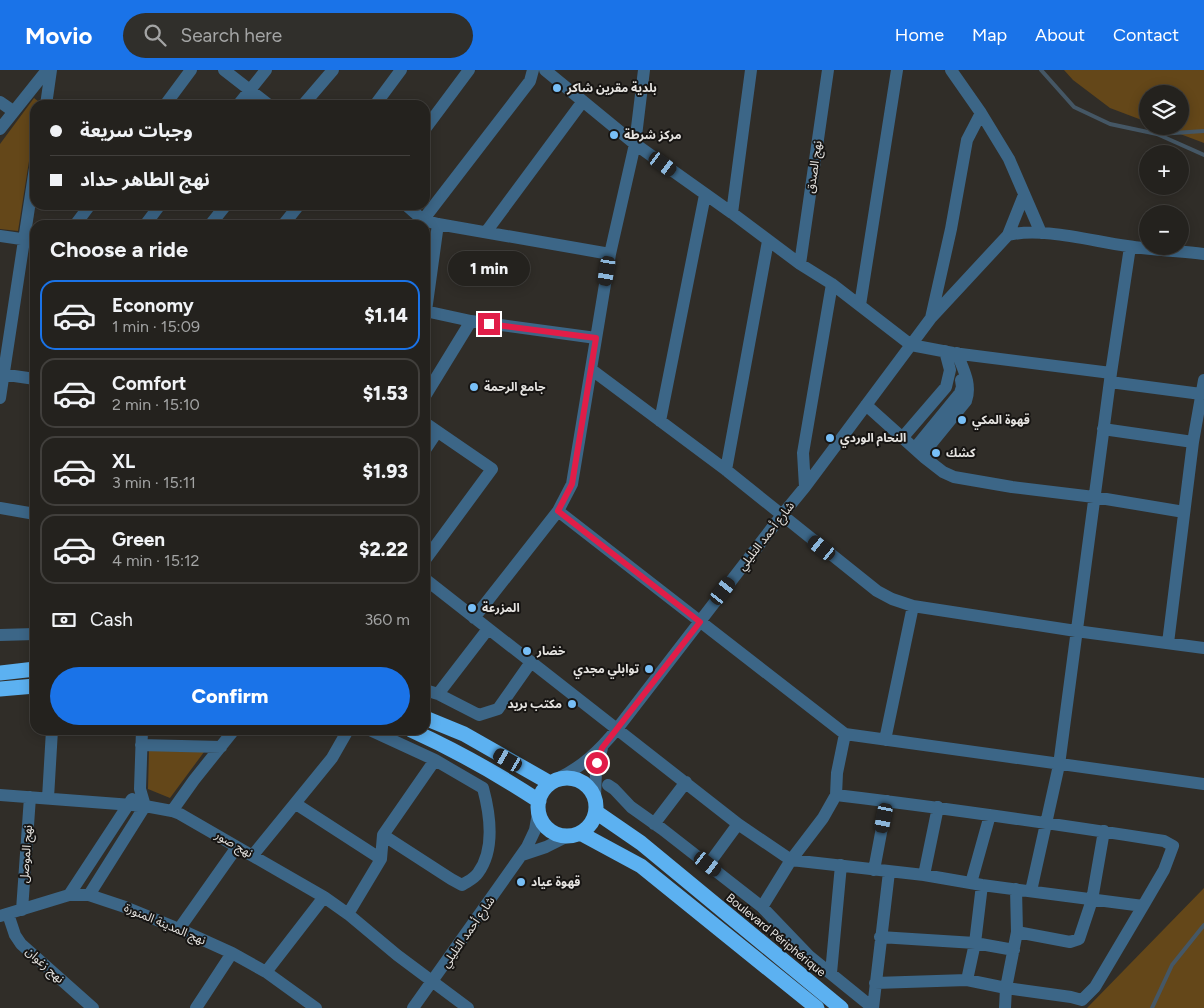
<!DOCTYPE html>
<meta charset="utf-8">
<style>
:root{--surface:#24221e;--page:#302f2b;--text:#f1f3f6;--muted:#a3a4a4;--line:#413f3c;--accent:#1a73e8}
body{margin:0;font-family:Figtree,"Noto Sans Arabic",sans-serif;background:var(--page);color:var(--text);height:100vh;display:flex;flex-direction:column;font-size:19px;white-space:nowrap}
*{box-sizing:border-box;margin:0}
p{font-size:16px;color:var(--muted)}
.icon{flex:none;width:28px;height:28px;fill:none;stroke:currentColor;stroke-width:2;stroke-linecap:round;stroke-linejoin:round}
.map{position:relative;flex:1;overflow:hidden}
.side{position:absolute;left:30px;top:150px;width:400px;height:515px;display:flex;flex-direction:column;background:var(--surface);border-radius:15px;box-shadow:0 2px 12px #0003,0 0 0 1px var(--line)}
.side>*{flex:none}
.top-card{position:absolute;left:30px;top:30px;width:400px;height:110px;border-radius:15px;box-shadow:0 2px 12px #0003,0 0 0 1px var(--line);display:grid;align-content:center;height:110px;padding:0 20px;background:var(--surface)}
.buttons{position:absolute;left:1139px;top:15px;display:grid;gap:10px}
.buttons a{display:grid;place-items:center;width:50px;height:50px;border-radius:50%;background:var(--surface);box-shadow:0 2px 12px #0003,0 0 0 1px var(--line);font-size:25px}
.end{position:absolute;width:22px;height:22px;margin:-11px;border:6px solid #e11d48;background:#fff;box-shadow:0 0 0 2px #fff}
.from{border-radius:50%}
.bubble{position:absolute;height:35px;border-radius:18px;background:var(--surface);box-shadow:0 2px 12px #0003,0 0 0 1px var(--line);font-size:16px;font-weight:800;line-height:35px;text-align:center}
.car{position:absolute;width:15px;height:30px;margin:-15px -8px;border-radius:6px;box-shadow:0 0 4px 1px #0007;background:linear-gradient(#222 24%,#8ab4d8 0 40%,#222 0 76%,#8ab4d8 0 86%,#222 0)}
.top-card b{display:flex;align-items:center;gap:18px;height:48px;font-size:19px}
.top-card b+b{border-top:1px solid var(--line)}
.top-card i{width:12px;height:12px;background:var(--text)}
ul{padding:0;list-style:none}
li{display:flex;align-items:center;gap:15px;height:70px;margin:0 10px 8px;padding:0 10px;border:2px solid var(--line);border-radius:15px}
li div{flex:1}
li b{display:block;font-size:19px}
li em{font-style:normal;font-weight:800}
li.selected{border-color:var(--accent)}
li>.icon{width:45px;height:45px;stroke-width:1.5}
h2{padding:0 20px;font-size:22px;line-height:60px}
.pay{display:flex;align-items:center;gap:12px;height:55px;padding:0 20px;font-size:19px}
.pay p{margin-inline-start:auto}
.cta{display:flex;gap:10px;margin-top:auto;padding:10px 20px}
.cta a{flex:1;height:58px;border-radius:30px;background:var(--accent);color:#fff;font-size:20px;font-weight:800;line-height:58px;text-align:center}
header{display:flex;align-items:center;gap:30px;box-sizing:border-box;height:70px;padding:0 25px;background:var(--accent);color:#fff}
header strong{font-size:24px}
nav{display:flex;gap:28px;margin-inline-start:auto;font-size:18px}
.search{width:350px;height:45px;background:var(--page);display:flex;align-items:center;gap:12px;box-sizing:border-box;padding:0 18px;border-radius:28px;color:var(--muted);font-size:19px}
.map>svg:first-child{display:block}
</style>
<header>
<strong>Movio</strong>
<div class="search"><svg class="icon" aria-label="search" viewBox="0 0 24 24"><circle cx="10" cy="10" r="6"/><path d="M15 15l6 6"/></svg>Search here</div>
<nav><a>Home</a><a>Map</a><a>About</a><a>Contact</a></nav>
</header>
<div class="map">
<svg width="1204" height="938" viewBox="0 0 1204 938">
<rect width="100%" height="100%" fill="#302d28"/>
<path fill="#644719" d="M1064 0H1204V73L1159 56H1180V24H1148L1147 52 1110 38 1073 10Z
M34 28 38 31V35H35V53L18 161 0 159V74Z
M149 680 204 682 170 728 148 719Z
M1204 818V938H1087Z"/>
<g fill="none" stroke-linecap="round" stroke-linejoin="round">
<path stroke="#455765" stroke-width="4" d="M1041 0 1074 37 1110 54 1157 64 1204 85
M1159 64 1204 61
M1152 938 1172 895 1204 855"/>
<path stroke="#3c6687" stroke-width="12" d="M224 0 269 35
M545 0 635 74 732 143 800 194 832 214 911 275 953 283 1111 303
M951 0 981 43 1009 89 1041 163
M0 32 13 41
M46 35 51 0
M165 35 191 0
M238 35 266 0
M303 35 333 0
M375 35 401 0
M0 59 47 0
M425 59 469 0
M406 135 423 150 438 154 610 184
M732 143 751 0
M423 150 530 11 533 0
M75 155 90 135
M145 155 160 135
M210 155 226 135
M283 155 299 135
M486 162 583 31
M1008 165C1043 157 1091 171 1127 176 1152 180 1178 181 1204 184
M0 166 35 171
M800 194 828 0
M860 235 897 0
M425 241 471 251 596 268
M426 241 438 154
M931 248 951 159 967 70 981 43
M592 300 726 400 877 521 892 529 913 536 1076 561 1204 578
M0 304 35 309
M1110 312 1201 324
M425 326 471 251
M0 328 35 98
M866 335 925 388 943 402 954 407 1012 417 1094 427 1184 442
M660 351 705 125
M425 353 492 399 425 490
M1103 359 1193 372
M903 367 946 317 950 300 945 281
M915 378 960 323 962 317 961 310
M425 380 437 362
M922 385 966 331C972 314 963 299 957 283
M726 400 768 171
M805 417 803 383 832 214
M0 438 35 444
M558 441 845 664 1204 714
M425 509 738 754 791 790 924 805 982 815 1143 836 1164 800 1173 776 1164 771C1055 754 945 738 836 725
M474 548 558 441 572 414 610 184 635 74 644 0
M0 565 35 564
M1168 573 1193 372 1204 310
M425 620 438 624 479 645 498 639 531 592
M438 624 488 559
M370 660 435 690 483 718C490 744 495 780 478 803 474 809 468 811 462 815L451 809 383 765 435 690
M885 670 913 536
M141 675 221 677
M557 709C582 697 599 681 617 659L782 445 805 417 931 248 1008 165 1024 125
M608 715 614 719 631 737 662 759 762 837 809 886 873 938
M0 725 145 736 172 741 180 744 324 827 348 844 397 885 468 938
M595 727 596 701 602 678
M48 728 52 660
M296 734 381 789
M172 741 194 710 234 660
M654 754 686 712
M253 785 332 688 348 660
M522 785 546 777 568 766
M708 795 738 754
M874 800 887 731
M924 805 938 737
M971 813 990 745
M1031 821 1059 695 1111 303 1130 177
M69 825 132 729
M89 825 145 736 140 719 142 660
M762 837 791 790 823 748 836 725 837 703 845 664
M22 840 30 727
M8 844 15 865 21 874 93 938
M348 844 381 789 383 765
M0 846 69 825H89L125 837 179 859 232 883 266 902 316 938
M179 859 237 777
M1017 862 1070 872 1079 869 1092 830 1104 761
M880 867 975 873 1014 880
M266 902 324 827
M831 903 841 795
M967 910 975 873 982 815
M875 913 967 910 1006 918 1071 927 1082 930 1095 917 1143 836
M196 938 232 883
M413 938 527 777 535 760 538 743
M873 938 889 802
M1005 938 1006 918 1017 862 1016 819"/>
<path stroke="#5cb1f1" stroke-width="15" d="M0 603 35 599
M0 619 35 616
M425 648 464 664 550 713
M411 660C455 680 498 704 539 731
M538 737a29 29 0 1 1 58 0a29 29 0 1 1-58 0Z
M596 742 641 773 841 938
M580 763 641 796 817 938"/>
</g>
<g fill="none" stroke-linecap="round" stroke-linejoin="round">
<path stroke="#e11d48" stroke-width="6" d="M489 254 596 268 572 414 558 441 700 552 602 678 597 693"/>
</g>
<g fill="#78bff7" stroke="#171513" stroke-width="2">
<circle cx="557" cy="18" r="5"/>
<circle cx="614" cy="65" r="5"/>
<circle cx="474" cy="317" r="5"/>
<circle cx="962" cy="350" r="5"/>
<circle cx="830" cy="368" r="5"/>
<circle cx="936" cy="383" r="5"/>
<circle cx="472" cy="538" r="5"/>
<circle cx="527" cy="581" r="5"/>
<circle cx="649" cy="599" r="5"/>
<circle cx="572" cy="634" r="5"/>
<circle cx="521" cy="812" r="5"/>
</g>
<g text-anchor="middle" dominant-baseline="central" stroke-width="4" stroke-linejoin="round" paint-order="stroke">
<g font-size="12" font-weight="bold" fill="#e6e4e1" stroke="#171513" text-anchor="start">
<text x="567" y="18">بلدية مقرين شاكر</text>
<text x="624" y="65">مركز شرطة</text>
<text x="484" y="317">جامع الرحمة</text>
<text x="972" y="350">قهوة المكي</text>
<text x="840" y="368">النحام الوردي</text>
<text x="946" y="383">كشك</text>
<text x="482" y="538">المزرعة</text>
<text x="537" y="581">خضار</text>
<text x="639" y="599" text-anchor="end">توابلي مجدي</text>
<text x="562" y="634" text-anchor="end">مكتب بريد</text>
<text x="531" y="812">قهوة عياد</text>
</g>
<g font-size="12" fill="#e6e4e1" stroke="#171513">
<text transform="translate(814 97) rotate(-82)">نهج الصدق</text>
<text transform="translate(766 466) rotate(-52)">شارع أحمد التليلي</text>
<text transform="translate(234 774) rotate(30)">نهج صور</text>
<text transform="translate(26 784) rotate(-86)">نهج الموصل</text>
<text transform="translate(165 854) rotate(23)">نهج المدينة المنورة</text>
<text transform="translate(468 862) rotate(-55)">شارع أحمد التليلي</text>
<text transform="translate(776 865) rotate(39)">Boulevard Périphérique</text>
<text transform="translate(45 895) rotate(42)">نهج زغوان</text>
</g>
</g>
</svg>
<div class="buttons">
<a><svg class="icon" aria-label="layers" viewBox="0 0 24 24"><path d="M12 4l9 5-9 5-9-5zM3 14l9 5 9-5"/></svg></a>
<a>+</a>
<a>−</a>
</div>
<i class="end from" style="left:597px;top:693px"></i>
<i class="end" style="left:489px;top:254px"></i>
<div class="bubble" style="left:448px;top:181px;width:82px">1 min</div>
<i class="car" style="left:663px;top:94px;rotate:126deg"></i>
<i class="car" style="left:607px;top:201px;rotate:189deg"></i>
<i class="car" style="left:822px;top:478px;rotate:309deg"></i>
<i class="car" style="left:723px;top:521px;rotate:38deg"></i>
<i class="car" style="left:508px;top:690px;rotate:300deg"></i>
<i class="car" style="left:884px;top:748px;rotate:191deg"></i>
<i class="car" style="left:708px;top:794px;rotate:128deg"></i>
<div class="top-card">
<b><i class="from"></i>وجبات سريعة</b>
<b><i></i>نهج الطاهر حداد</b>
</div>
<section class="side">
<h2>Choose a ride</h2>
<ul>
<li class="selected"><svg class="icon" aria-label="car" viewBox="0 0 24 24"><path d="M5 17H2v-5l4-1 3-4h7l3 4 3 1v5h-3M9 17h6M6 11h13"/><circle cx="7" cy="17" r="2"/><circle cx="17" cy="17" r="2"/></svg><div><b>Economy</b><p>1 min · 15:09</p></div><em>$1.14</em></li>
<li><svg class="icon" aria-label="car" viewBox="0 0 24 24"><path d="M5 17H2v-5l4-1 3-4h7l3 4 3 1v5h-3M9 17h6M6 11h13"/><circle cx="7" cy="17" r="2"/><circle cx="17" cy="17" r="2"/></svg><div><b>Comfort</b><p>2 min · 15:10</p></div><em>$1.53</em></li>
<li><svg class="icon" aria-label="car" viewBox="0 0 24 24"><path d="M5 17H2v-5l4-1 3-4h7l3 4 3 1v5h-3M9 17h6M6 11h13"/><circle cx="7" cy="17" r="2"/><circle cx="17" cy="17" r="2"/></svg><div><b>XL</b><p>3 min · 15:11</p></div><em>$1.93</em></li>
<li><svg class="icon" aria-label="car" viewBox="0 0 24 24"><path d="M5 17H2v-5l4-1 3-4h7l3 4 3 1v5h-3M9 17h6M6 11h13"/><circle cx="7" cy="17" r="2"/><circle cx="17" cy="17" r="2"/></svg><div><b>Green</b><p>4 min · 15:12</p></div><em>$2.22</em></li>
</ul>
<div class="pay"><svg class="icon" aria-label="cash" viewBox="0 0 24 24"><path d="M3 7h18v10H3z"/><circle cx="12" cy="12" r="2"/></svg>Cash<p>360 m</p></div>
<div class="cta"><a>Confirm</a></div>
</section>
</div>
